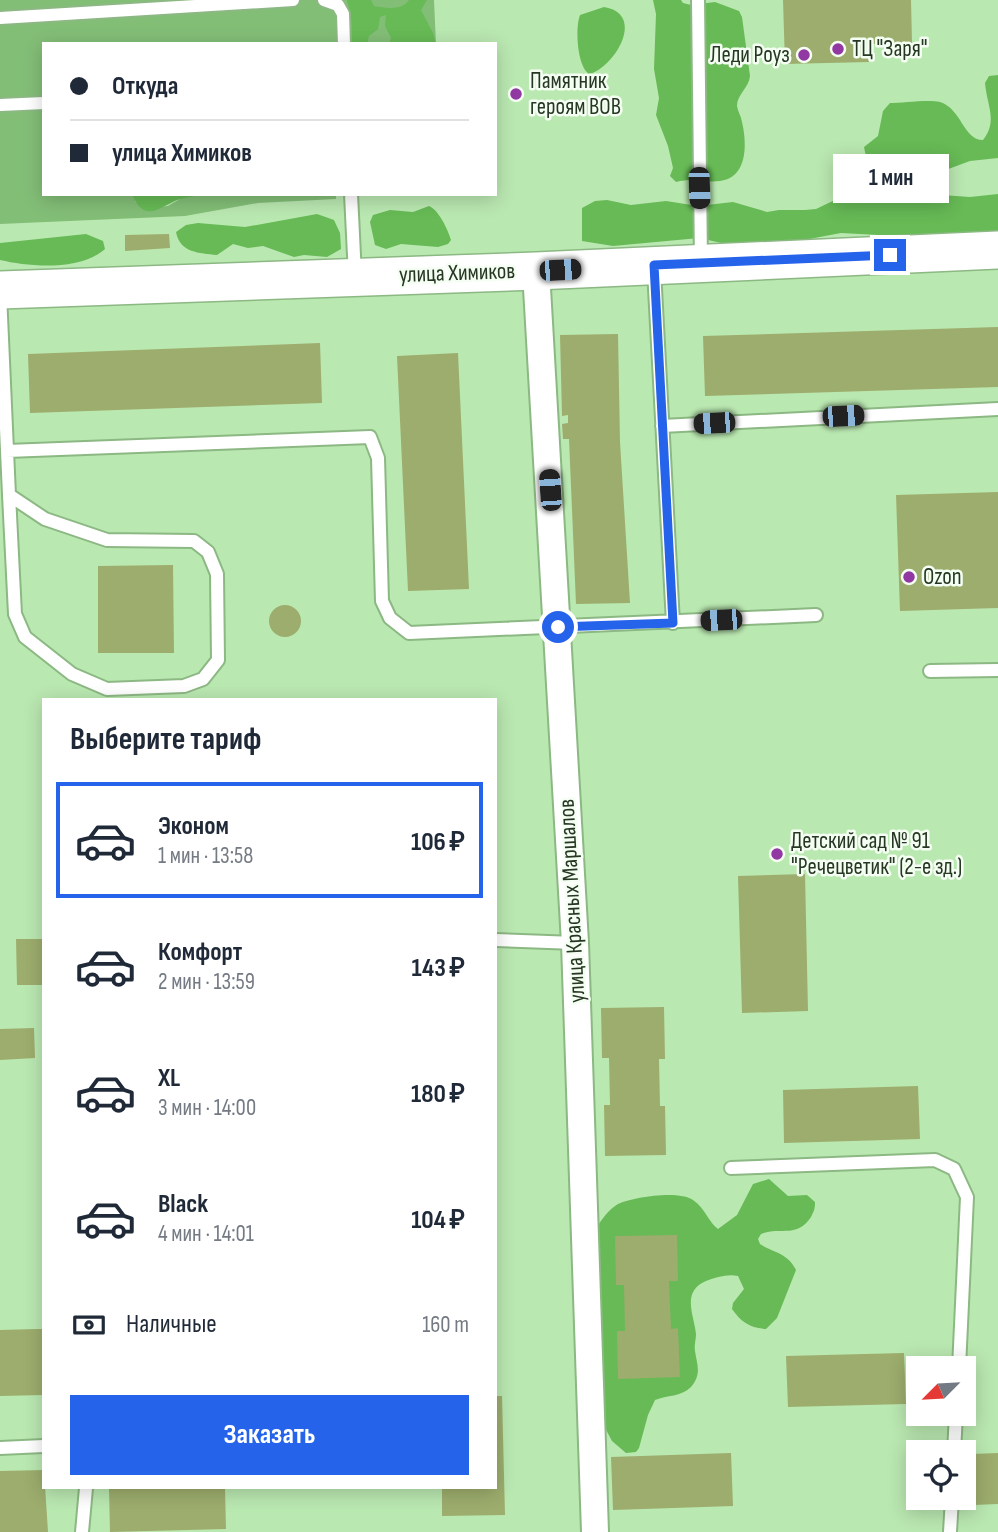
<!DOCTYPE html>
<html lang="ru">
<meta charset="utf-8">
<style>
:root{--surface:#fff;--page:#f2f2f3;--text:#1f2937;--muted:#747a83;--line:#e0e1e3;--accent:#2563eb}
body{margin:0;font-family:"Sofia Sans Condensed",sans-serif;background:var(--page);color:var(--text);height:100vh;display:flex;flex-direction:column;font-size:26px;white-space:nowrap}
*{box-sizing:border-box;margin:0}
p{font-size:23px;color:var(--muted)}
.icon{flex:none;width:38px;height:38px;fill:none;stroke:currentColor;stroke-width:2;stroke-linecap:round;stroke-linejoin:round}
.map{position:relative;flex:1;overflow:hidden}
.sheet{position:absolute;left:42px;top:698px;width:455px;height:791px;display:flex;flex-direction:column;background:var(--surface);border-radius:0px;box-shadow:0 4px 18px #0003}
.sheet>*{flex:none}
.guide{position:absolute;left:42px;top:42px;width:455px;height:154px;border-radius:0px;box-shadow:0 4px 18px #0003;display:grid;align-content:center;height:154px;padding:0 28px;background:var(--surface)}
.needle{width:46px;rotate:246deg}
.controls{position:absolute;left:906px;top:1356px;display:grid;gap:14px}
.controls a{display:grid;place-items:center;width:70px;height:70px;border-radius:0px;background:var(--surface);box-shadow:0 4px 18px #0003;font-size:35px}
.end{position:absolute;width:32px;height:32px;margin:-16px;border:9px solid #2563eb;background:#fff;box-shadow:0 0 0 4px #fff}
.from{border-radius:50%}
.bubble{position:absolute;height:49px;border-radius:0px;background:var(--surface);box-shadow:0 4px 18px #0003;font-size:23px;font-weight:700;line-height:49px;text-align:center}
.car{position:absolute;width:21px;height:42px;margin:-21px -10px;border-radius:9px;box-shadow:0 0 5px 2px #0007;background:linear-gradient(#222 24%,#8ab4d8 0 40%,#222 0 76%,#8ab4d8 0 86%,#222 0)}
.guide b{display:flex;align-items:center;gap:24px;height:66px;font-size:26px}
.guide b+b{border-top:2px solid var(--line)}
.guide i{width:18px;height:18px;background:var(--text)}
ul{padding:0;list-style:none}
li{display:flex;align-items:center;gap:21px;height:116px;margin:0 14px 10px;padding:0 14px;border:4px solid transparent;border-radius:0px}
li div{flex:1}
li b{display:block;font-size:26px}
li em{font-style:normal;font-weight:700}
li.selected{border-color:var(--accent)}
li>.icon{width:63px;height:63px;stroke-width:1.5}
h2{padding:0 28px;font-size:32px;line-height:84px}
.pay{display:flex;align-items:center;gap:18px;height:77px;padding:0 28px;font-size:26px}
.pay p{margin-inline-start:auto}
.cta{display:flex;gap:14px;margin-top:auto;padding:14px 28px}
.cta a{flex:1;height:80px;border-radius:0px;background:var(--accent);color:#fff;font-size:28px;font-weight:700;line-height:80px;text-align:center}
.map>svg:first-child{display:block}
</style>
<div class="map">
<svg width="998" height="1532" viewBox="0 0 998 1532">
<rect width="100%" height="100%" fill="#bae8b1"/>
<path fill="#83be77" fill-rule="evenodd" d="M0 0H434L436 44H44V194H336V199L258 203 185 216 0 224ZM180 199 168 206 143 209 135 201Z"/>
<path fill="#67ba56" d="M347 0H371L374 6C385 8 402 11 409 0H427L421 10 433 33 436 44H389L391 38 385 26 386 15 380 17 378 29 369 36 367 44H352L351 17Z
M653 0H681L683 3 691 5 715 2 739 11 742 17 750 76C749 88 737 94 737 106 738 112 741 116 742 122 747 143 748 178 720 181 703 183 695 177 676 182L670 176 673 168 668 146 656 115 659 98 654 69 656 14Z
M604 7C647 14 614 68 589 74 577 66 575 28 580 15Z
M998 75V158L970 161 943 171 919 168 897 162 877 167 868 166 864 147 878 136 883 111 890 103C902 103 929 99 940 102 962 109 963 140 983 140 998 121 987 106 985 83L989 76Z
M858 189 970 197 998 194V232L897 236 841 233 788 243 744 248 699 238 613 246 582 241V208L595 201 607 200 631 205 666 201 698 206 733 202 767 212 779 210H805L816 209Z
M132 194H204C196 196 188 197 180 199 161 205 145 226 132 194Z
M429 206C439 210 448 230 451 240L448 244 438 247 401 244 386 249 375 245 370 222 373 215 390 210 413 212Z
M317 214 334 220 340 233 341 249 327 257 304 255 294 257 263 246 248 248 233 244 217 255C199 253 180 253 176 232L186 225 198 223 245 227Z
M86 234 103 241 105 249C80 271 30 267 0 260V243Z
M769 1179 788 1196 807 1195 815 1202C815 1209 814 1211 811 1217 796 1239 781 1226 761 1234L758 1239 760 1244C774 1253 788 1253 796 1270L777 1318 766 1329C750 1328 741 1322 732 1309L733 1303 744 1289 738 1276C728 1274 716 1277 706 1281 681 1292 694 1314 696 1334 696 1340 694 1345 695 1351 697 1365 702 1374 691 1387 681 1397 667 1395 655 1400L648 1415 639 1448 636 1452 626 1453 612 1441 604 1426 596 1229C601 1220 609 1209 618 1204 633 1197 679 1190 693 1200 705 1208 709 1223 718 1229L737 1215 753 1184Z"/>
<path fill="#9dad6d" d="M783 0H911L912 43 868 44 869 62 785 64Z
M169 234 170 248 125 251V235Z
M998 327V387L705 396 703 336Z
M618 334 620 442 630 603 576 604 569 439H563L562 424 568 423V415L562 416 560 335Z
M320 343 322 403 30 413 28 354Z
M458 353 469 589 408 591 397 356Z
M998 492V608L900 611 896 495Z
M173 565 174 653H98V566Z
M269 621a16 16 0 1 1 32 0a16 16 0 1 1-32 0Z
M805 874 808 1011 742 1013 738 876Z
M16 939H44V985H17Z
M664 1007 665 1059H659L660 1106H665L666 1155 605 1156 604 1105H610L609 1058H602L601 1008Z
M34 1028 35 1058 0 1060V1029Z
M918 1086 920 1139 784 1143 783 1090Z
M677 1235 678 1281H669L671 1329 678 1328 680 1377 618 1379 617 1331H625L624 1285H616L615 1236Z
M37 1329H44V1395L0 1396V1330Z
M904 1353 906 1404 788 1407 786 1356Z
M495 1396H502L505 1515 442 1516V1488H495Z
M731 1453 733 1506 613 1510 611 1457Z
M998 1453V1504L974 1505 972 1454Z
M44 1470 48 1532H0V1471Z
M109 1488H225L226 1529 110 1532Z"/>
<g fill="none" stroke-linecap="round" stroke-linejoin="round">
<defs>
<path id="lane" d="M324 0 338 5 343 14 344 44
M698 0 701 262
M0 18 293 0
M0 105 44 103
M351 194 355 276
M654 270 673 623
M0 294 9 495 15 614 25 637 72 674 107 689 184 686 203 679 218 660 217 574 208 552 194 541 107 540 45 519 9 495
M662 426 998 409
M7 451 370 437 378 458 382 601 390 618 409 633 816 615
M930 671 998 670
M495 940 575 943
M731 1168 935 1160 954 1169 967 1197 959 1368
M0 1448 44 1446
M954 1452 956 1414
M82 1532 86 1488
M950 1532 952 1498"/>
<path id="street" d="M536 271 575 943 595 1532"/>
<path id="secondary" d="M0 290 536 271 998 250"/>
</defs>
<use href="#lane" stroke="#8cb883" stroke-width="16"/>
<use href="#street" stroke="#8cb883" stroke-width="30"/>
<use href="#secondary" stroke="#8cb883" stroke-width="40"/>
<use href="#lane" stroke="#fff" stroke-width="12"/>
<use href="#street" stroke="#fff" stroke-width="26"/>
<use href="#secondary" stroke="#fff" stroke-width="37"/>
</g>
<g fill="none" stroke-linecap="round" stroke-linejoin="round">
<path stroke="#2563eb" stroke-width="9" d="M558 627 673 623 654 265 890 255"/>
</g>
<g fill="#9138a3" stroke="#f4fef2" stroke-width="2.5">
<circle cx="838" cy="49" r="7"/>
<circle cx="804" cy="55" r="7"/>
<circle cx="516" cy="94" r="7"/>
<circle cx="909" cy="577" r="7"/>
<circle cx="777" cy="854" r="7"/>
</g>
<g text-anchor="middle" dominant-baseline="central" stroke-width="5" stroke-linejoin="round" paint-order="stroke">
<g font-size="23" fill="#263823" stroke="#f4fef2" text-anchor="start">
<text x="852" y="49">ТЦ "Заря"</text>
<text x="790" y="55" text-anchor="end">Леди Роуз</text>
<text x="530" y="81">Памятник<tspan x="530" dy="26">героям ВОВ</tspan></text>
<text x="923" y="577">Ozon</text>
<text x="791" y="841">Детский сад № 91<tspan x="791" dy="26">"Речецветик" (2-е зд.)</tspan></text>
</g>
<g font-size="23" fill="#263823" stroke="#f4fef2">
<text transform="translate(457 273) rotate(-2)">улица Химиков</text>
<text transform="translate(572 901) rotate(-93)">улица Красных Маршалов</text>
</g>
</g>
</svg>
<div class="controls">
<a><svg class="needle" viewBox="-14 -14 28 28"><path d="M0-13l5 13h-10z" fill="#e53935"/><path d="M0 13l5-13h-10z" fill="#747a83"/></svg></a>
<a><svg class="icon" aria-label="locate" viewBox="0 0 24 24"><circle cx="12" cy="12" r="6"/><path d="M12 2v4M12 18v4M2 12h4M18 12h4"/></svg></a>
</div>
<i class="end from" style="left:558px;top:627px"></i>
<i class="end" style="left:890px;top:255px"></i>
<div class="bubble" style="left:833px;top:154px;width:116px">1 мин</div>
<i class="car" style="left:699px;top:188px;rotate:178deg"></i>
<i class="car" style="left:560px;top:270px;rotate:87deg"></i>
<i class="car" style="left:843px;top:416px;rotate:87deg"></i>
<i class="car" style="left:714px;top:423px;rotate:267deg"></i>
<i class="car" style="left:550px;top:490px;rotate:356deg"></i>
<i class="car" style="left:721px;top:620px;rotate:267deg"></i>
<div class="guide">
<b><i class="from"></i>Откуда</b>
<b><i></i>улица Химиков</b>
</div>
<section class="sheet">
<h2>Выберите тариф</h2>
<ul>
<li class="selected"><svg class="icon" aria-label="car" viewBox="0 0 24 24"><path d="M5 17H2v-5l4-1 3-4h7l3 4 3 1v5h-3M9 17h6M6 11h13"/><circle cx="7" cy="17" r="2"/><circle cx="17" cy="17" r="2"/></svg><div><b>Эконом</b><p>1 мин · 13:58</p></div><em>106 ₽</em></li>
<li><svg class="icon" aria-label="car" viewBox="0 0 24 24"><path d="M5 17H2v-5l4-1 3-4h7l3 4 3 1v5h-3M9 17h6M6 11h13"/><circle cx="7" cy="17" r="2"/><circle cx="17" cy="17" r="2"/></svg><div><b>Комфорт</b><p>2 мин · 13:59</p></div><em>143 ₽</em></li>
<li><svg class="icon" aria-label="car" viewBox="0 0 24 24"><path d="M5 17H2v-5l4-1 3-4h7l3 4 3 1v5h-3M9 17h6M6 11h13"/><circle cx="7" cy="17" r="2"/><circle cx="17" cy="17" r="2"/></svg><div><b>XL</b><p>3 мин · 14:00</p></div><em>180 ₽</em></li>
<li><svg class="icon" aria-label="car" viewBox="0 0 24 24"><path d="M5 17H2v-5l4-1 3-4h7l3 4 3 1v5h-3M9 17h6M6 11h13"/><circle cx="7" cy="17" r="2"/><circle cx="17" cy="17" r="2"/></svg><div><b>Black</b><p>4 мин · 14:01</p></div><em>104 ₽</em></li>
</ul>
<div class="pay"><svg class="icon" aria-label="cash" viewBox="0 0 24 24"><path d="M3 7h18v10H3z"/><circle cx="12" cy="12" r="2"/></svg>Наличные<p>160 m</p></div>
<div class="cta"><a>Заказать</a></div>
</section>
</div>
